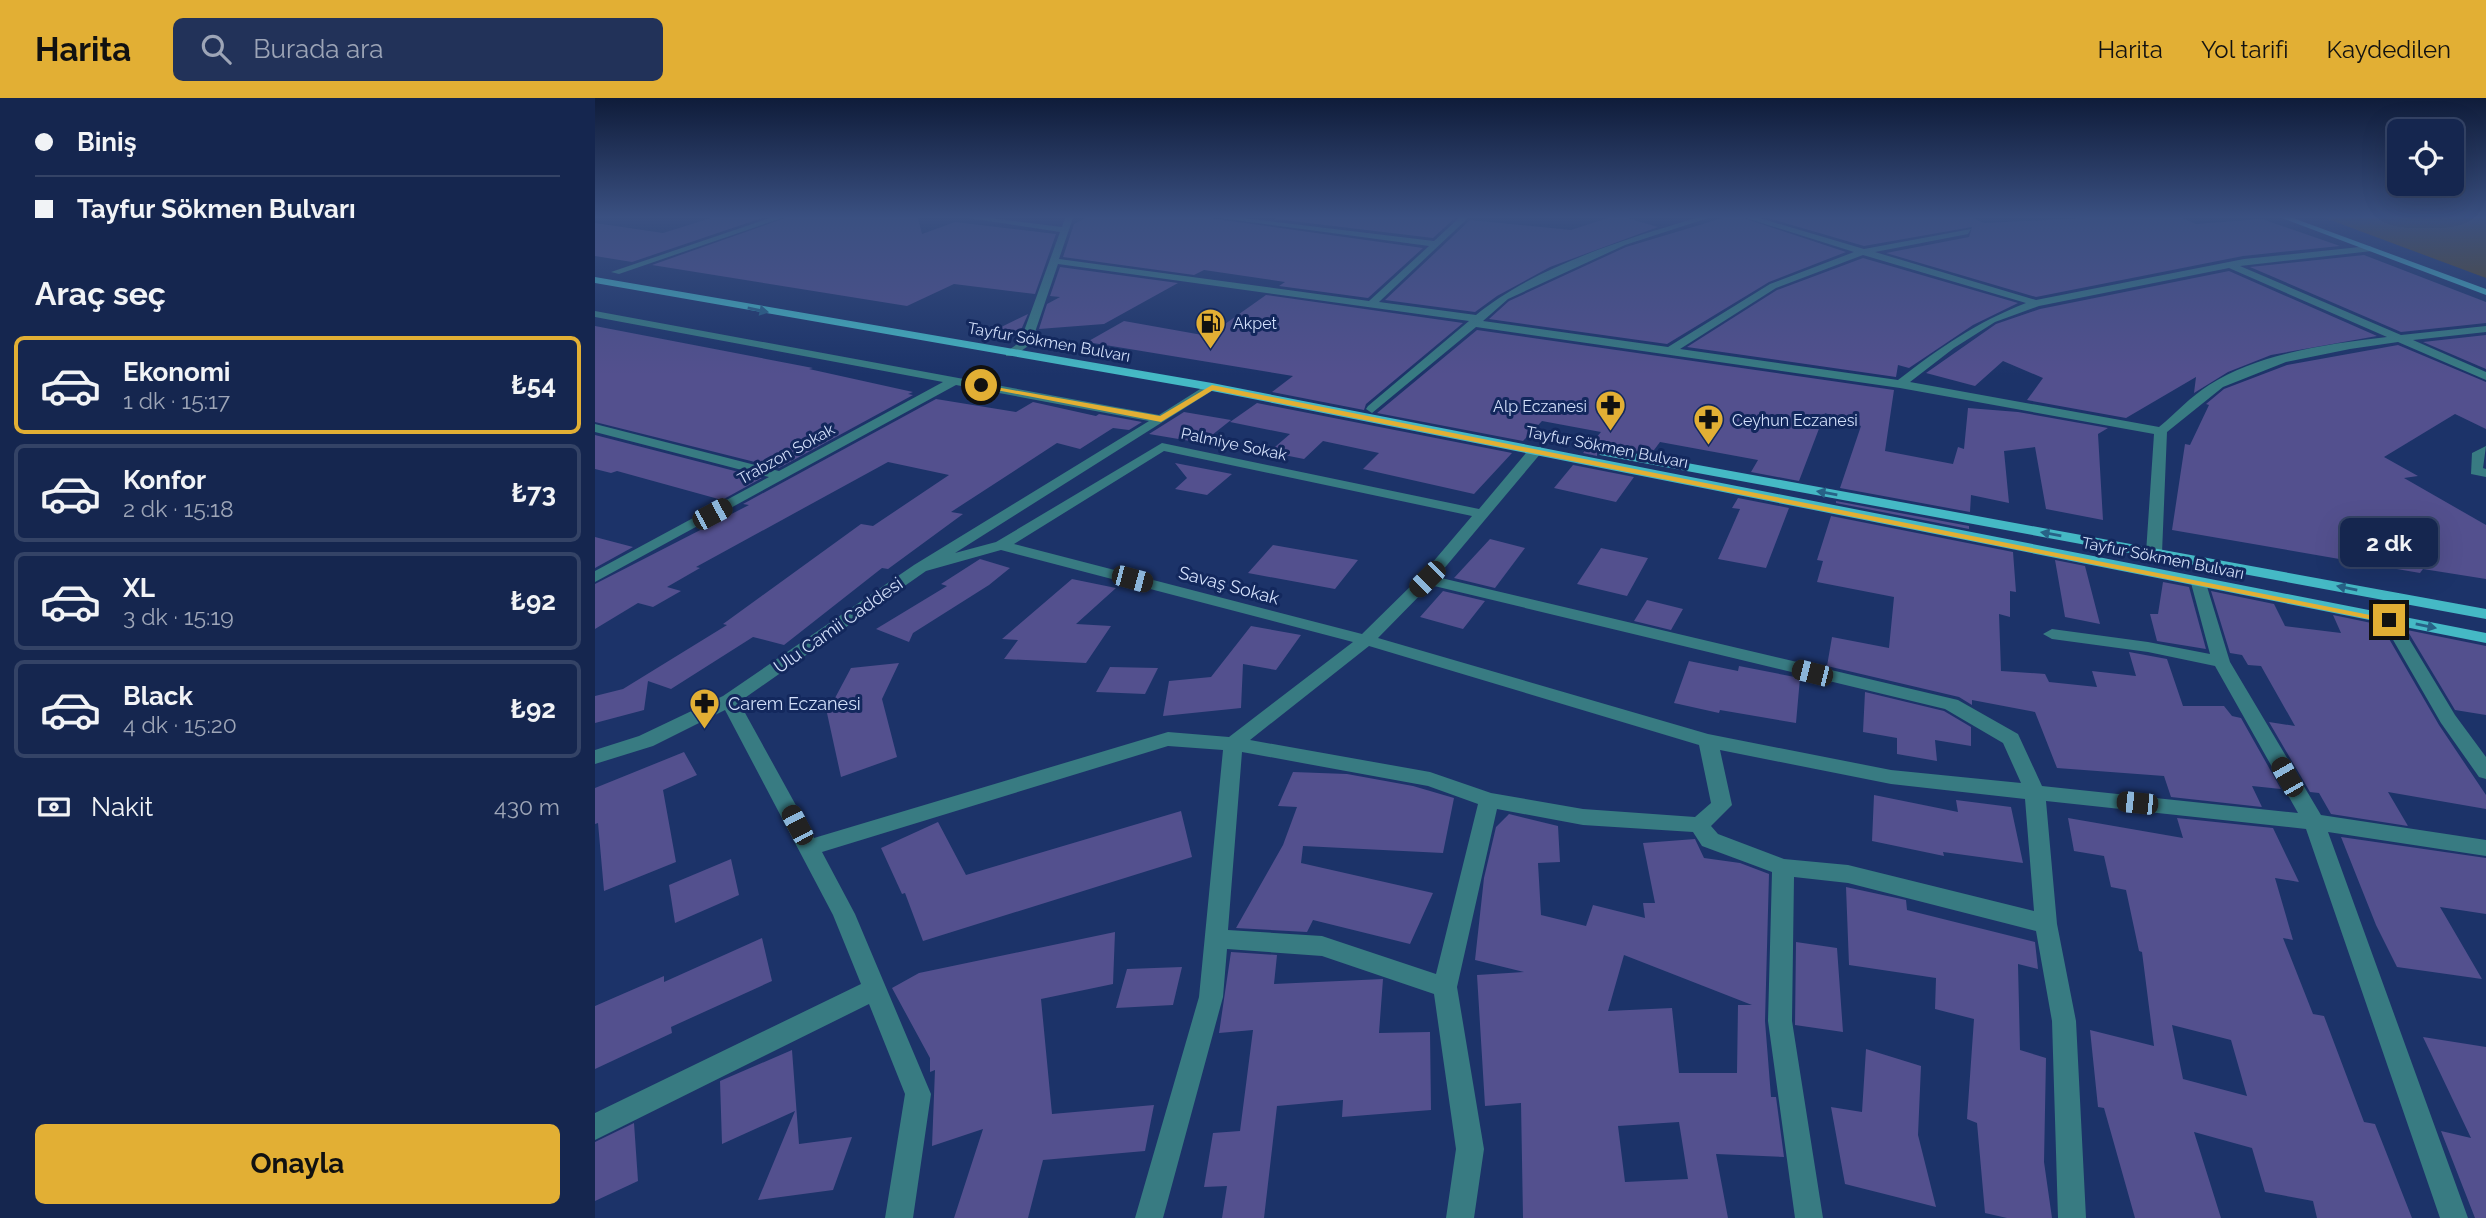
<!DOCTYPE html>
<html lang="tr">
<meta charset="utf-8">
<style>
:root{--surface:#15264f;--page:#223259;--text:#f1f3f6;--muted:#9da5b7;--line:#344366;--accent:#e2af34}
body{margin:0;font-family:Raleway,sans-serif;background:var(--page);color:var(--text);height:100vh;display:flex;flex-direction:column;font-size:26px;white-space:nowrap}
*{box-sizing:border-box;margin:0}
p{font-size:23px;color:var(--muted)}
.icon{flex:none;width:38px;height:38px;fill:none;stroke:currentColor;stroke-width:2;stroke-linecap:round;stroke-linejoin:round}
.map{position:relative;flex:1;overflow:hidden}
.sheet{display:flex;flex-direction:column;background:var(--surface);width:595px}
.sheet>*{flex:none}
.banner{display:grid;align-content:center;height:154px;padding:0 35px;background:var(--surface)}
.buttons{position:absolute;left:1792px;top:21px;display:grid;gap:14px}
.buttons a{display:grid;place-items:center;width:77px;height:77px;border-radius:10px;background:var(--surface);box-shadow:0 7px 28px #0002,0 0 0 2px var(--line);font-size:35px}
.end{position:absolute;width:32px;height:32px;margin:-16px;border:9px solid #e2af34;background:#111;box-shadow:0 0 0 4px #111}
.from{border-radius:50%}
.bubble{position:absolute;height:49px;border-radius:10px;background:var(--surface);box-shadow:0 7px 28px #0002,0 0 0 2px var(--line);font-size:23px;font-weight:700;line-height:49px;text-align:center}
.car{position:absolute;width:21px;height:42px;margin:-21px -10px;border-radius:9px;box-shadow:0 0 5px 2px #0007;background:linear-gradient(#222 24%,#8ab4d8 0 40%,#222 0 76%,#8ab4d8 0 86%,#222 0)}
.banner b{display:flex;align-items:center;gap:24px;height:66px;font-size:26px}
.banner b+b{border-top:2px solid var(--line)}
.banner i{width:18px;height:18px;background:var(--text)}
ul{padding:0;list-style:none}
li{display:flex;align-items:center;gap:21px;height:98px;margin:0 14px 10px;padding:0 21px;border:4px solid var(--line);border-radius:10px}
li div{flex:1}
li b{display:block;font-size:26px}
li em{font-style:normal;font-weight:700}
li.active{border-color:var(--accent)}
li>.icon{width:63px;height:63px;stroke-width:1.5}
h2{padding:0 35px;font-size:32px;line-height:84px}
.pay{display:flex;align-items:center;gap:18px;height:77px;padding:0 35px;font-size:26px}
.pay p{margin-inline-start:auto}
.button{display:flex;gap:14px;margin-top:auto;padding:14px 35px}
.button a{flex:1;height:80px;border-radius:10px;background:var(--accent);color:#111;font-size:28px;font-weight:700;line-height:80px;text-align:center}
header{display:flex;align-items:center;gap:42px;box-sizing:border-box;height:98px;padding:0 35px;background:var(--accent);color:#111}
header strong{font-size:33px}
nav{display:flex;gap:38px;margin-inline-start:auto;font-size:24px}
.search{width:490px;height:63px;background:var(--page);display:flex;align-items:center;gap:18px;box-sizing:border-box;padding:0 24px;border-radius:10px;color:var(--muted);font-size:26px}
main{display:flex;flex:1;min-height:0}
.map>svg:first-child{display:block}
</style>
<header>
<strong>Harita</strong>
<div class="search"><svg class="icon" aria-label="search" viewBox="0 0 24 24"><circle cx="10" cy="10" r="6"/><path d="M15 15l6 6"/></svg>Burada ara</div>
<nav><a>Harita</a><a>Yol tarifi</a><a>Kaydedilen</a></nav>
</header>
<main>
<section class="sheet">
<div class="banner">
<b><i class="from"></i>Biniş</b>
<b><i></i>Tayfur Sökmen Bulvarı</b>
</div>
<h2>Araç seç</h2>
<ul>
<li class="active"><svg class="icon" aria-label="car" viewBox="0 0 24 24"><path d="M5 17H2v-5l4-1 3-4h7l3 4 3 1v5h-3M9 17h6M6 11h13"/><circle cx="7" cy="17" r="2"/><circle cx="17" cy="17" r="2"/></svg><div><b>Ekonomi</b><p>1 dk · 15:17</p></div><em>₺54</em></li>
<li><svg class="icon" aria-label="car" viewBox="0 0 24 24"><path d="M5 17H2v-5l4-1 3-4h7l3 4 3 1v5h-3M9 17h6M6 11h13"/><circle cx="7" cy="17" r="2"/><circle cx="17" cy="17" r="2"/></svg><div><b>Konfor</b><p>2 dk · 15:18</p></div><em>₺73</em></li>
<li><svg class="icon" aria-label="car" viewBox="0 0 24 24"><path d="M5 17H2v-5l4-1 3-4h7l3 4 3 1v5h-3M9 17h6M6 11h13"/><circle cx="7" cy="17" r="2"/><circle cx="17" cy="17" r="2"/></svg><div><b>XL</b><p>3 dk · 15:19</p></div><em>₺92</em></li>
<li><svg class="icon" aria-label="car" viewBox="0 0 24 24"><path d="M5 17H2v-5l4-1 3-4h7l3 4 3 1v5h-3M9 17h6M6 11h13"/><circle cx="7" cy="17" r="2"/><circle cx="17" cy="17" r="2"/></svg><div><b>Black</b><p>4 dk · 15:20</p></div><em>₺92</em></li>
</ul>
<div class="pay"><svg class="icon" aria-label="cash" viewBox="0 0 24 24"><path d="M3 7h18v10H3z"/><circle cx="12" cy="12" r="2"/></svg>Nakit<p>430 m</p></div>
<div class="button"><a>Onayla</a></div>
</section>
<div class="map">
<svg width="1891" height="1120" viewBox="0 0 1891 1120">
<rect width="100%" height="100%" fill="#1c3369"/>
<path fill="#5c4717" d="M1730 120H1891V180Z"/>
<path fill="#53508e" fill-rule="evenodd" d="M116 120H167L37 164 0 158V125L68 135Z
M190 120H323L327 136 360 124 461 136 440 196 359 186 312 208 57 167Z
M491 120H614L828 150 773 200 684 188 690 184 609 172 599 177 468 159 479 126Z
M682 120H860L838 140 680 121Z
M1013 120H1032L1063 129 955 169 902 198 880 214 790 202 875 122 976 132Z
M1128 120H1148L1251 154 1174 184 1072 246 894 221 914 203 1031 149Z
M1173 120H1378L1389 125 1494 120H1587L1601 126 1667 121 1745 148 1648 158 1441 199 1291 155 1374 139 1377 129 1269 148Z
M1769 157 1891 204V225L1806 234 1655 169Z
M1268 160 1423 205 1378 227 1314 270 1303 267 1301 279 1092 249 1182 192Z
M465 169 583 185 509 226 444 231 452 206 465 199 455 198Z
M1634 173 1782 238 1676 257 1633 274 1599 295 1601 279 1531 320 1432 302 1448 280 1408 263 1380 288 1331 275 1401 226 1445 211Z
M671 197 868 225 771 306 769 312 677 294 698 278 492 244 529 223 613 238Z
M433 216 426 232 397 235 396 234Z
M0 228 218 270 214 271 318 294 313 296 318 297 184 370 0 324Z
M882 232 1299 292 1290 353 1358 366 1363 349 1369 351 1373 310 1423 314 1513 330 1503 336 1508 422 1451 411 1440 349 1409 353 1414 405 1376 397 1375 414 1245 390 1266 328 1230 315 1204 383 1156 374 1163 362 1065 344 1056 356 1010 347 1002 352V358L988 355 1006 334 947 323 928 343 782 315Z
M1891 237V271L1828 244Z
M1803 247 1891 284V331L1860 316 1789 359 1823 378 1809 380 1891 427V481L1828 471 1825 475 1577 432 1590 346 1595 347 1614 307 1611 306 1629 291 1692 267Z
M341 301 421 314 438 304 501 318 504 316 547 324 534 332 518 330 485 351 462 345 356 414 368 416 293 471 287 470 189 547 158 539 76 591 53 583 49 612 0 625V598L28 591 132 527 128 526 266 426 278 428 354 377 293 364 101 469 105 470 72 489 86 493 58 509 43 505 0 531V486L154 407 148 406Z
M662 305 917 355 879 396 768 371 784 355 728 343 709 361 674 354 695 336 635 324Z
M589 314 636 322 607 345 554 336Z
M0 337 167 380 127 402 22 373 16 375 0 371Z
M580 365 637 376 612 397 580 391 592 380Z
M978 367 1039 379 1021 404 959 390Z
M1143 400 1194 410 1171 470 1123 461 1145 411 1137 410Z
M1241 403 1374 428V431L1241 405Z
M1236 418 1418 454 1421 494 1415 493V519L1404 516 1406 573 1450 576 1454 584 1502 589 1497 573 1541 578 1534 554 1572 561 1588 608H1629L1637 618 1646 620 1686 691 1657 688 1667 709 1576 699 1569 678 1462 670 1440 614 1377 602V607L1364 599 1232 568 1237 539 1294 550 1299 499 1222 484 1228 463 1222 462Z
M0 439 38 449 0 470Z
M895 441 930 450 900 490 859 480Z
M678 447 763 462 740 491 653 475Z
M1006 450 1053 460 1032 498 982 486Z
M385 461 415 470 394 487 318 535 314 544 281 531 352 488 346 486Z
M1460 462 1490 468 1505 526 1470 519Z
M477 481 521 490 481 526 516 528 491 565 409 561 423 542 407 541Z
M1568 484 1594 489 1611 551 1562 543 1555 516H1563Z
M848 493 890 503 868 531 825 519Z
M1616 493 1679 506 1690 528 1746 535 1738 517 1786 527 1844 627 1891 697V711L1793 694 1813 728 1736 716 1724 695 1715 694 1674 624 1700 628 1666 568 1653 567 1647 557 1635 555Z
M1052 502 1088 511 1076 532 1039 523Z
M656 528 706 537 681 572 648 566 646 610 568 618 574 583 616 579Z
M1812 532 1891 548V617L1860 612Z
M1094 563 1143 573 1144 568 1205 580 1201 625 1125 612 1124 615 1079 605Z
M304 565 287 601 302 659 246 679 232 615 256 570Z
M515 569 563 570 550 596 501 594Z
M1270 594 1349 613 1376 629V648L1340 642 1342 663 1302 656V640L1268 634Z
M89 654 102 677 68 692 81 764 9 793 3 725 0 726V690Z
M698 674 752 676 818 688 859 700 848 755 708 748 706 765 838 795 815 846 718 822 712 834 641 830 688 747 702 709 683 708Z
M1279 697 1363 714 1361 702 1416 709 1428 765 1348 754 1349 758 1277 743Z
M586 713 597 759 328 843 310 795 307 796 286 750 343 724 371 777Z
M914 716 963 728 965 764 943 765 946 817 991 828 998 807 1050 820 1048 805H1060L1048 745 1100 741 1109 760 1145 765 1174 776 1170 923 1176 999H1181L1189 1059 1121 1056 1133 1120H928L926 1005 890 1008 882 877 929 874 880 862 889 780 901 729ZM1029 857 1157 907H1143L1142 975H1084L1077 910 1013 913ZM1084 1024 1093 1081 1030 1084 1023 1028Z
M1473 720 1588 740 1582 720 1678 730 1704 784 1680 780 1698 842 1688 840 1718 916 1729 918 1769 1024 1780 1026 1817 1120H1722L1718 1103 1670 1094 1657 1050 1599 1034 1626 1120H1540L1509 1010 1503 1009 1495 932 1559 948 1547 854 1544 853 1531 792 1516 789 1509 758 1479 753ZM1577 927 1636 942 1652 998 1588 981Z
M1746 739 1891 760V816L1845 809 1887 881 1802 869 1781 827Z
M136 761 144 797 80 825 74 787Z
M1251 789 1311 802 1312 812 1440 844 1443 871 1423 866 1425 952 1451 960 1449 1064 1457 1120H1412L1390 1115 1382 1025 1372 1021 1379 921 1340 911 1341 880 1254 867Z
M520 834 518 886 446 901 457 1016 559 1007 550 1053 448 1062 433 1120H359L388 1031 337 1048 340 972 335 974V960L297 890 324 875Z
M167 840 177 883 76 929 77 935 0 971V908L69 878V884Z
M1201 844 1242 850 1248 934 1200 927Z
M636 854 682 857 679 886 788 881 784 935 835 934 836 1012 747 1019 748 1002 682 1008 669 1120H627L632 1088 609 1089 618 1035 645 1033 658 932 624 935Z
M587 869 578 907 521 910 532 871Z
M1828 939 1891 949V1120H1880L1846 1033 1876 1040Z
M1271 951 1326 968 1323 1037 1341 1109 1250 1086 1236 1009 1267 1014Z
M197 952 204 1046 257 1039 238 1092 163 1102 200 1013 127 1046 125 983Z
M39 1025 43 1083 0 1103V1044Z"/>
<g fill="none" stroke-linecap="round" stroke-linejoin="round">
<path fill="#387b82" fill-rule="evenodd" d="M175 120H187L24 176 16 174Z
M373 120H396L467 129 470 120H478L464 161 774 203 834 148 625 120H648L839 143 864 120H873L784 204 881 217C937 170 1030 141 1101 120H1113L1030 147 913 201 888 223 1073 249 1175 186 1259 154 1151 120H1164L1269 151 1376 131 1373 136 1280 154 1441 202 1649 161 1774 148 1777 149V153L1645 168 1806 237 1891 228V234L1818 242 1891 274V282L1803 244 1755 251 1691 264 1628 289 1572 334 1567 455 1559 460 1551 455 1559 336 1305 290 881 229 777 315 771 311 773 308 874 223 463 166 436 246 419 258H411V254L425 244 465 134ZM1268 157 1431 205C1380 225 1346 249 1303 282L1085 251 1181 190ZM1634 170 1792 239C1733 246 1664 255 1614 287 1595 299 1581 315 1564 329L1315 284 1359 250 1400 224 1444 208Z
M0 213 564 317 613 286 623 289 360 455 401 444 567 345 884 411 936 349H946V355L842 479 1363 602 1423 636 1447 688 1703 715 1620 568 1553 554 1457 541 1448 536 1457 531 1553 544 1615 556 1596 485 1598 482H1610L1635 564 1726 717 1891 742V758L1733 734 1873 1120H1845L1711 731 1451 703 1462 826 1481 923 1491 1120H1463L1457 923 1441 833 1253 785 1199 779 1197 923 1228 1120H1200L1173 923 1177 774 1107 748 1098 734 988 727 902 711 862 889 889 1051 879 1120H851L861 1051 839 896 727 858 632 851 628 899 568 1120H540L604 899 628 652 573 648 227 754 260 816 336 996 318 1120H290L310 996 274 906 0 1042V1015L266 886 238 817 130 612 58 648 0 666V652L44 638 128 598 319 467 554 323 361 287 0 484V473L174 379 0 334V326L184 373 348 284 0 219ZM569 353 877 418 826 478 767 536 419 446ZM406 452 758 544 634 639 573 634 219 740 144 604 331 473ZM835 487 1350 611 1408 645 1426 685 1296 672 1113 636 783 540ZM774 548 1104 647 1116 705 1100 719 988 711 896 695 835 674 655 642ZM1125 652 1296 686 1430 701 1439 813 1253 767 1189 761 1123 736 1116 728 1137 707ZM647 654 833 688 883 706 841 876 727 838 633 832Z
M1891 348 1888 370 1891 371V379L1876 376 1877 355Z
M1794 516 1802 521 1860 617 1891 659V681L1884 679 1846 625 1786 521Z"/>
<path fill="#45b9c5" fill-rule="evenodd" d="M1687 120H1698L1891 191V197Z
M0 179 617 285 1891 535V545L617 293 0 185Z
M1010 350 1891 511V521L1005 357 1003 354Z"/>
</g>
<defs><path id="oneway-solid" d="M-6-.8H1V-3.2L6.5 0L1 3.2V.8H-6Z" transform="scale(1.75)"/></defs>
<g fill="#276287">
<use href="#oneway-solid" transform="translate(163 212) rotate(11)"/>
<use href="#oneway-solid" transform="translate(1232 395) rotate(-170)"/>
<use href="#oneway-solid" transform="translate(1456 436) rotate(-170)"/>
<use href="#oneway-solid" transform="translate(1752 490) rotate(-169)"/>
<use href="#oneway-solid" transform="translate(1831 528) rotate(11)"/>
</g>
<linearGradient id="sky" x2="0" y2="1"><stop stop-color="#0f1c3a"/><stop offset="0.43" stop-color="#3a5081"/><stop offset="1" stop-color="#3a5081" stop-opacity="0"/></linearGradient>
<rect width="1891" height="277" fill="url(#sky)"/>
<path fill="#e2af34" d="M384 286 565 318 617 287 1800 522 1794 525 618 292 566 324 386 289Z"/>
<defs>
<symbol id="fuel-pin" viewBox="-11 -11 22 30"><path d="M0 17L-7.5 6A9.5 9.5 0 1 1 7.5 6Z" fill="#e2af34" stroke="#13285d"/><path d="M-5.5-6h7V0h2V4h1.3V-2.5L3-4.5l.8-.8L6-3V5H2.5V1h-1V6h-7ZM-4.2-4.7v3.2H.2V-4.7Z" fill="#111"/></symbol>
<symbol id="pharmacy-pin" viewBox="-11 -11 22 30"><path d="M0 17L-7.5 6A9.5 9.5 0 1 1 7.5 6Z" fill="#e2af34" stroke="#13285d"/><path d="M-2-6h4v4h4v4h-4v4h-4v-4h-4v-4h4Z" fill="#111"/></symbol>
</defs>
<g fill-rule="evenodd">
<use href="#fuel-pin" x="598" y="208" width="35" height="47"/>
<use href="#pharmacy-pin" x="998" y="290" width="35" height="47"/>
<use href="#pharmacy-pin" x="1096" y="304" width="35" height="47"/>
<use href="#pharmacy-pin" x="92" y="588" width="35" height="47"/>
</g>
<g text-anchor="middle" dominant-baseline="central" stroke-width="6" stroke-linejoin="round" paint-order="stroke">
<g font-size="16" fill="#d2dffa" stroke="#13285d" text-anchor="start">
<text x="638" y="225">Akpet</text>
<text x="992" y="308" text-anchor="end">Alp Eczanesi</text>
<text x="1137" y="322">Ceyhun Eczanesi</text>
</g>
<g font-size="16" fill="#d2dffa" stroke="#13285d">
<text transform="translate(454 244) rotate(10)">Tayfur Sökmen Bulvarı</text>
<text transform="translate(639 346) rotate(12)">Palmiye Sokak</text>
<text transform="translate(1012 349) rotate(11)">Tayfur Sökmen Bulvarı</text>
<text transform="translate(191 356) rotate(-29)">Trabzon Sokak</text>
<text transform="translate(1568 460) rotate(11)">Tayfur Sökmen Bulvarı</text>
</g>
<g font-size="18" fill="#d2dffa" stroke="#13285d">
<text transform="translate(634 487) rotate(15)">Savaş Sokak</text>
<text transform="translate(243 527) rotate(-35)">Ulu Camii Caddesi</text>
</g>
<g font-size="18" fill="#d2dffa" stroke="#13285d" text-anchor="start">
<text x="133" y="605">Carem Eczanesi</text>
</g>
</g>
</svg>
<div class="buttons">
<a><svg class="icon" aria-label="locate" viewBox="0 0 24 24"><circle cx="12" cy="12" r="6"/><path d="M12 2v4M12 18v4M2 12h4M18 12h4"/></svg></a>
</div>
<i class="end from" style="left:386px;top:287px"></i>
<i class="end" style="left:1794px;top:522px"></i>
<div class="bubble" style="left:1745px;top:420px;width:98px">2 dk</div>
<i class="car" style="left:117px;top:416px;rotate:62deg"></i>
<i class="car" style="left:537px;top:481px;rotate:105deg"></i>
<i class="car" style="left:832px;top:481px;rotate:225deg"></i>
<i class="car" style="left:1217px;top:575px;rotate:284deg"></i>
<i class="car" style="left:1692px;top:679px;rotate:330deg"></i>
<i class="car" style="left:1542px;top:705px;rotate:276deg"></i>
<i class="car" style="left:202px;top:727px;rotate:332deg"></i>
</div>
</main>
